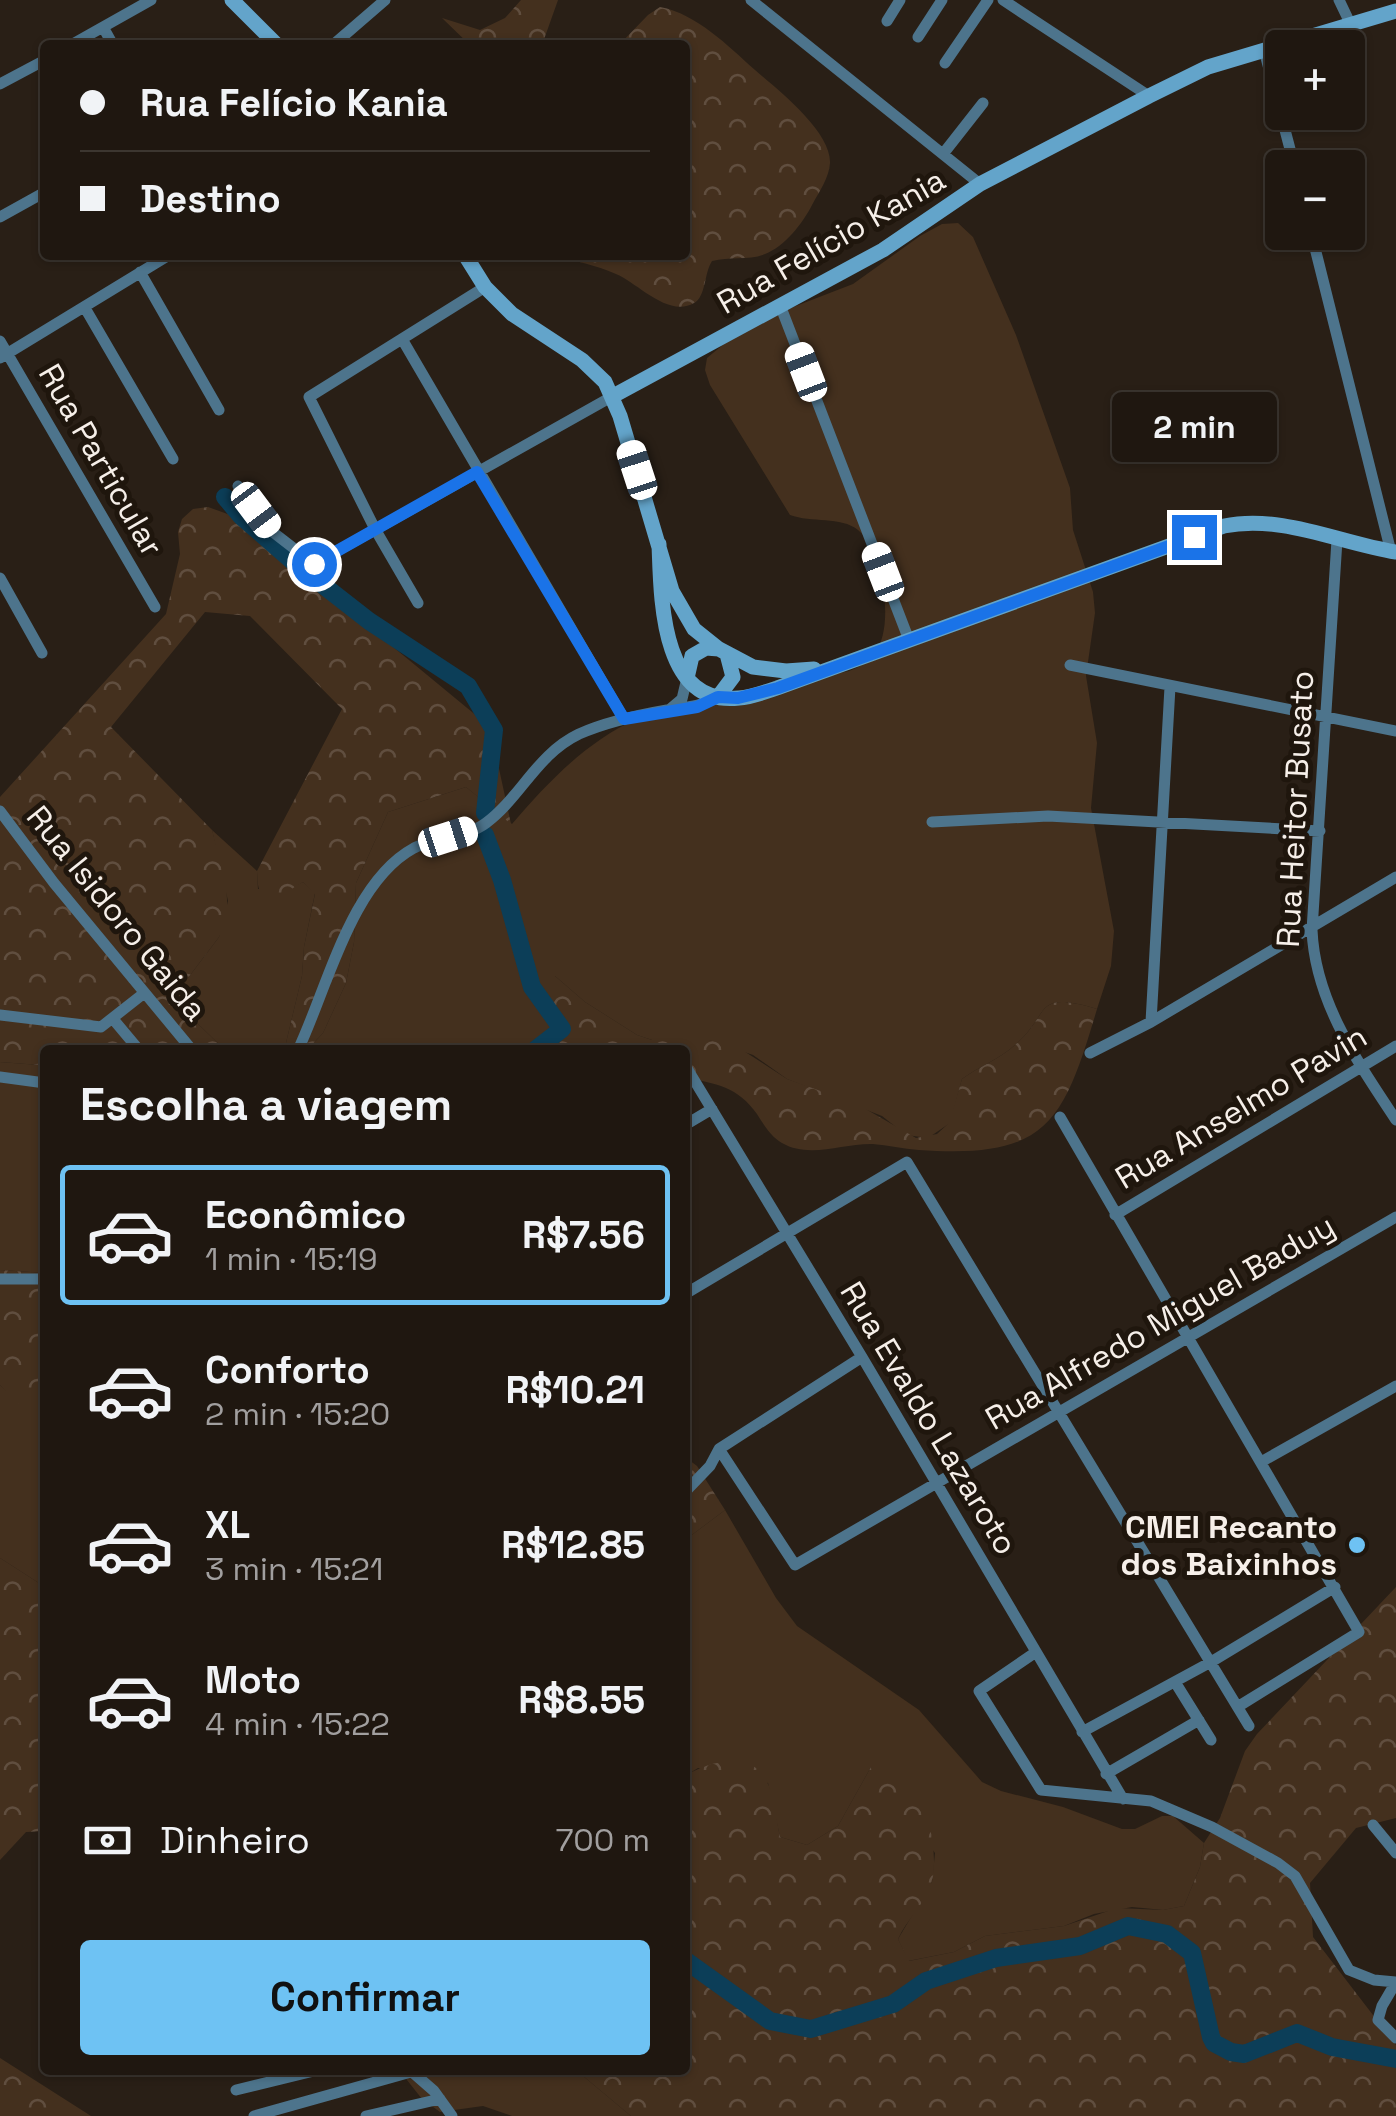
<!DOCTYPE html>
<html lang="pt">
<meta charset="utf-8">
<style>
:root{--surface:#1f1710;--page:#2c241e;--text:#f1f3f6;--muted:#a19f9f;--line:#3c3630;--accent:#6ec2f3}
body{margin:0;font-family:"Space Grotesk",sans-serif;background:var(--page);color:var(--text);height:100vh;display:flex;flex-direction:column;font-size:38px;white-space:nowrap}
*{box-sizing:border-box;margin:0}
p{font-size:32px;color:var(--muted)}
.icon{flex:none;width:55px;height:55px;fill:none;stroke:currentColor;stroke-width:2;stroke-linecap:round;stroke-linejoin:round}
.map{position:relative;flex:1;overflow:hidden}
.side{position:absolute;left:40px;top:1045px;width:650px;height:1030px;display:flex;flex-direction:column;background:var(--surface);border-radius:10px;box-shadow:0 2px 8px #0004,0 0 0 2px var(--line)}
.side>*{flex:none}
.banner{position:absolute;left:40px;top:40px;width:650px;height:220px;border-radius:10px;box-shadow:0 2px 8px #0004,0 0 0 2px var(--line);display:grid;align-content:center;height:220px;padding:0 40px;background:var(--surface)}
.controls{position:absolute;left:1265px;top:30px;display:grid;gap:20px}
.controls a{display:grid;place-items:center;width:100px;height:100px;border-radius:10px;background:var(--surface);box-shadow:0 2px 8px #0004,0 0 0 2px var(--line);font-size:50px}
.end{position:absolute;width:45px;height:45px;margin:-22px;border:12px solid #1a73e8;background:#fff;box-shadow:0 0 0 5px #fff}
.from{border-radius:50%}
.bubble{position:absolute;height:70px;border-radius:10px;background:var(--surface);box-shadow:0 2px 8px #0004,0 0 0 2px var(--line);font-size:32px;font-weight:600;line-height:70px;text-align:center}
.car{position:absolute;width:30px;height:60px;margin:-30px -15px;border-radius:12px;box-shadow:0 0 8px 2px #0007;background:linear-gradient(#fff 24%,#345 0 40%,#fff 0 76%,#345 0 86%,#fff 0)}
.banner b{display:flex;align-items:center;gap:35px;height:95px;font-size:38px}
.banner b+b{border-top:2px solid var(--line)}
.banner i{width:25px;height:25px;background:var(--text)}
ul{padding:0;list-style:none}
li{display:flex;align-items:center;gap:30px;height:140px;margin:0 20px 15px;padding:0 20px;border:5px solid transparent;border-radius:10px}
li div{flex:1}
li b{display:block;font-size:38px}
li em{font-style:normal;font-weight:600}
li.current{border-color:var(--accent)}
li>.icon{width:90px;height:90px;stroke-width:1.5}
h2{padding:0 40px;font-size:45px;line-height:120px}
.pay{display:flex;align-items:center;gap:25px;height:110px;padding:0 40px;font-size:38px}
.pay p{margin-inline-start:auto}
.action{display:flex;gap:20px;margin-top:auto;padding:20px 40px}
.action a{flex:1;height:115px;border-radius:10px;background:var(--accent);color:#111;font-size:40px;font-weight:600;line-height:115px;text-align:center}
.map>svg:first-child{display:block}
</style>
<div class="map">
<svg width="1396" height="2116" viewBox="0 0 1396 2116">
<defs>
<pattern id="forest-crowns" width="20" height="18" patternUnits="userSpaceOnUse" patternTransform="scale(2.5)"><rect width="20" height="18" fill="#44301e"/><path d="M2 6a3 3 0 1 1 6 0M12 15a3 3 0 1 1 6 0" fill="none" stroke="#604e3f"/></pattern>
</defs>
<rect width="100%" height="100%" fill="#291f16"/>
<path fill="#44301e" d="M958 223 973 237 1016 335 1070 488 1073 530 1093 592 1095 613 1086 676 1097 743 1091 808 1114 931 1111 966 1097 1009C1032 990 1052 1013 1015 1045 1000 1059 978 1067 962 1079L950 1123 928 1138 906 1135 882 1116 787 1079 753 1055 709 1040H652L637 1035 585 1002 555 976 553 1013 561 1050H307L323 1033 346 983 354 942 356 883 388 812 466 787 512 824C549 781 586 742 638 718L849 671C859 667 867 663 874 654 896 628 883 551 858 530 841 516 811 523 790 515L710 385 705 370 707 358 725 343 783 311 853 284 920 236 942 224Z
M212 830 257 871 258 889 293 887 303 882 315 893 304 947 302 976 286 1043 289 1050H225L172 999 219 937 228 901Z
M0 1062 40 1065 45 1071V1273L0 1270Z
M0 1385 45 1424V1587L0 1558Z
M725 1510 776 1598 797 1626 919 1710 982 1782 1001 1791 1063 1807 1122 1829H1135L1162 1816H1173L1204 1843 1200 1867 1184 1906 1163 1910 1132 1907 1094 1914 1064 1926 985 1936 954 1952 908 1961 898 1939 932 1882 935 1853 871 1767 838 1826 807 1845 780 1837 768 1783 698 1768 685 1776V1540Z
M399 2070H576L631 2116H512L483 2106 440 2112 422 2099Z"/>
<path fill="url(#forest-crowns)" d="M521 0H558L542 45H470L442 18 480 30 505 18Z
M660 7C697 14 728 46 755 70 778 90 831 131 830 163 829 178 819 192 812 205 803 223 784 247 765 254 748 261 729 256 712 261 704 273 706 297 694 303 668 318 638 283 616 274 597 265 576 262 556 255H685V45H619L648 15Z
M208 507 233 516 255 533 478 717 496 755 511 824 466 787 388 812 356 883 354 942 346 983 323 1033 307 1050H289L286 1043 302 976 304 947 315 894 303 882 272 901C257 895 258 886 257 871L342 709 250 616 205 612 111 727 212 830 226 883 228 917 219 937 172 999 225 1050H45V1071L40 1065 0 1062V797L166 614 180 554 178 532 182 519 193 509Z
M555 976 585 1002 637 1035 652 1040H709L736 1046 787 1079 857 1104 916 1138 937 1134 949 1123 962 1079C978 1067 1000 1059 1015 1045 1052 1013 1032 990 1097 1009 1063 1123 1048 1159 919 1150 903 1149 888 1145 873 1144 843 1143 810 1159 782 1143 771 1137 764 1125 757 1114 738 1087 716 1083 685 1078V1050H561L548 987V979Z
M0 1270 45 1273V1424L31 1415 0 1385Z
M685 1457 697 1466 725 1510 685 1540Z
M0 1558 45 1587V1831L26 1832 0 1860Z
M1396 1587V1818L1356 1828 1310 1883 1313 1937 1396 2045V2116H631L576 2070H685V1776C707 1762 751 1750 766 1780 775 1796 776 1819 780 1837L807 1845 838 1826 871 1767 886 1758C922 1770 942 1851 931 1885 924 1905 907 1919 898 1939L909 1961 954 1952 985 1936 1064 1926 1117 1908 1163 1910 1184 1906 1200 1867 1204 1843 1220 1818 1245 1751 1257 1734Z
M0 2058 91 2116H0Z"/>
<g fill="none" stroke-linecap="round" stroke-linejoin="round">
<path stroke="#0c3e58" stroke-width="18" d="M225 497 241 516 296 564 369 621 468 686 494 730 485 813
M485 835 502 880 532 987 562 1029 535 1050
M685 1960 770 2021 811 2029 893 2004 926 1981 996 1958 1080 1946 1128 1926 1167 1934 1192 1953 1211 2037 1214 2043 1231 2052 1244 2054 1297 2033 1332 2047 1396 2059"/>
<path stroke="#4d748c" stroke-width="11" d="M751 0 980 184
M1003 0 1149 96
M1339 0 1350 23
M887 21 900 0
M103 27 113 45
M918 37 942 0
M71 45 151 0
M333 45 385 0
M1264 50 1295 168
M945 63 988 0
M0 84 45 60
M943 154 983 103
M0 217 45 192
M1311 232 1391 552
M140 272 219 410
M780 305 909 640
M85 308 173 459
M402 339 624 719
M0 341 155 607
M0 358 169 255
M238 486 274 533 314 564 613 396
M1337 540 1312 930C1315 1001 1357 1061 1396 1120
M0 578 42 653
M418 603 375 529 309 397 485 287
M1070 665 1396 731
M669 710 682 699 687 678
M0 811 54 883 192 1050
M932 822 1048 816 1320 831
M0 1015 101 1027 143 994
M113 1019 139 1050
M1151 1022 1170 687
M298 1050C327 989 351 882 414 848 436 837 466 838 486 823 521 797 537 754 579 734 606 722 638 715 667 710 687 707 700 707 718 697
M1090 1053 1151 1022 1396 877
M685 1065 862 1357 1123 1799
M0 1077 45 1083
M1060 1117 1359 1632 1239 1706
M685 1125 712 1109
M1115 1215 1396 1046
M0 1279H45
M685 1294 907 1162 1249 1726
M719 1449 795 1565 1396 1217
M1261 1462 1396 1386
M685 1492 710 1466 719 1449 862 1357
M1036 1652 979 1691 1041 1790 1151 1801 1212 1827 1278 1863 1295 1876 1349 1970 1374 1980 1396 1982 1382 2006 1378 2020 1396 2038
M1175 1682 1211 1740
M1082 1732 1211 1662 1335 1587
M1106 1774 1199 1720
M1373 1825 1396 1853
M410 2070 434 2091 452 2116
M236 2090 318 2070
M254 2116 411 2072
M366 2116 440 2099"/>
<path stroke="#63a4ca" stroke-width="15" d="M232 0 277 45
M465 255 485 287 512 314 582 360 605 382 620 416 672 591 694 629 719 649 753 667 786 671 814 669
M613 396 883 250 980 184 1149 96 1208 67 1396 11
M659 544C661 596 660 707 739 698 752 697 765 692 777 688L1224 526C1281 514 1340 543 1396 552
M687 678 692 656 706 648 719 649
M718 697 733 677 727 654"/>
</g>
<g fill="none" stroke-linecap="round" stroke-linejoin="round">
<path stroke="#1a73e8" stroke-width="12" d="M314 564 477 472 624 719 697 707 718 697 738 698 778 688 1194 537"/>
</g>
<circle fill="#6ec2f3" stroke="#1f160d" stroke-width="4" cx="1357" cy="1545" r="10"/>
<g text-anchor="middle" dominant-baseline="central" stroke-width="10" stroke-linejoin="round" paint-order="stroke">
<g font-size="32" fill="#f6efe9" stroke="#1f160d">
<text transform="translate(831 241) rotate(-30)">Rua Felício Kania</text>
<text transform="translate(101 460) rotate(60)">Rua Particular</text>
<text transform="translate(1295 809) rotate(-87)">Rua Heitor Busato</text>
<text transform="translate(117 913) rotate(51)">Rua Isidoro Gaida</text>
<text transform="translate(1241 1107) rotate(-31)">Rua Anselmo Pavin</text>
<text transform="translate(1160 1322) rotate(-30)">Rua Alfredo Miguel Baduy</text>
<text transform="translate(929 1418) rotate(59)">Rua Evaldo Lazaroto</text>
</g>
<g font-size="32" font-weight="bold" fill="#f6efe9" stroke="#1f160d" text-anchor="end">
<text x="1337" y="1527">CMEI Recanto<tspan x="1337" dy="37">dos Baixinhos</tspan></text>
</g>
</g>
</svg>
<div class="controls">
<a>+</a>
<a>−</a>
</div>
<i class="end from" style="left:314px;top:564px"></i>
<i class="end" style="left:1194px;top:537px"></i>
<div class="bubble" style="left:1112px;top:392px;width:165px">2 min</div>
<i class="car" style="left:806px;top:372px;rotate:339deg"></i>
<i class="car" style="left:637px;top:470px;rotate:342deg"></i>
<i class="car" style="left:256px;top:510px;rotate:143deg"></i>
<i class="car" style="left:883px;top:572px;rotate:339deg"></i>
<i class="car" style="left:448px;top:837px;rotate:72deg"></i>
<div class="banner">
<b><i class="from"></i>Rua Felício Kania</b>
<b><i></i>Destino</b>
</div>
<section class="side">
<h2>Escolha a viagem</h2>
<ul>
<li class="current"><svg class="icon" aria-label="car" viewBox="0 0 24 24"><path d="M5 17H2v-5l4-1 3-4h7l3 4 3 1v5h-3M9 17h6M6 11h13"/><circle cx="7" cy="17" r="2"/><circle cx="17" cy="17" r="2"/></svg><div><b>Econômico</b><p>1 min · 15:19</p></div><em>R$7.56</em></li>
<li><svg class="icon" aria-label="car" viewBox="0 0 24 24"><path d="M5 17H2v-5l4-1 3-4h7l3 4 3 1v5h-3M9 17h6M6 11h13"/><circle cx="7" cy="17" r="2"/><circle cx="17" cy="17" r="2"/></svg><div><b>Conforto</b><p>2 min · 15:20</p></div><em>R$10.21</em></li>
<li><svg class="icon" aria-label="car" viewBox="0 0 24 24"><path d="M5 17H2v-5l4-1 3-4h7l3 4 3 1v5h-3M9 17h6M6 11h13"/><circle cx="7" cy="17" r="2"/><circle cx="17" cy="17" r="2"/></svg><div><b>XL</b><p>3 min · 15:21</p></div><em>R$12.85</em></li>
<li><svg class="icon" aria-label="car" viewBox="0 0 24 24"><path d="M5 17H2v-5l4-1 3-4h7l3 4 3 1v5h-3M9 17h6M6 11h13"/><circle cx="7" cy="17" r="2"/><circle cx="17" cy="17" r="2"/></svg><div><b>Moto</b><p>4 min · 15:22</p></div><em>R$8.55</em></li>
</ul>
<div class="pay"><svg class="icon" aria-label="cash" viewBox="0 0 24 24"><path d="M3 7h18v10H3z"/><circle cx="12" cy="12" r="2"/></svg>Dinheiro<p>700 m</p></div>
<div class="action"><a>Confirmar</a></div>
</section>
</div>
